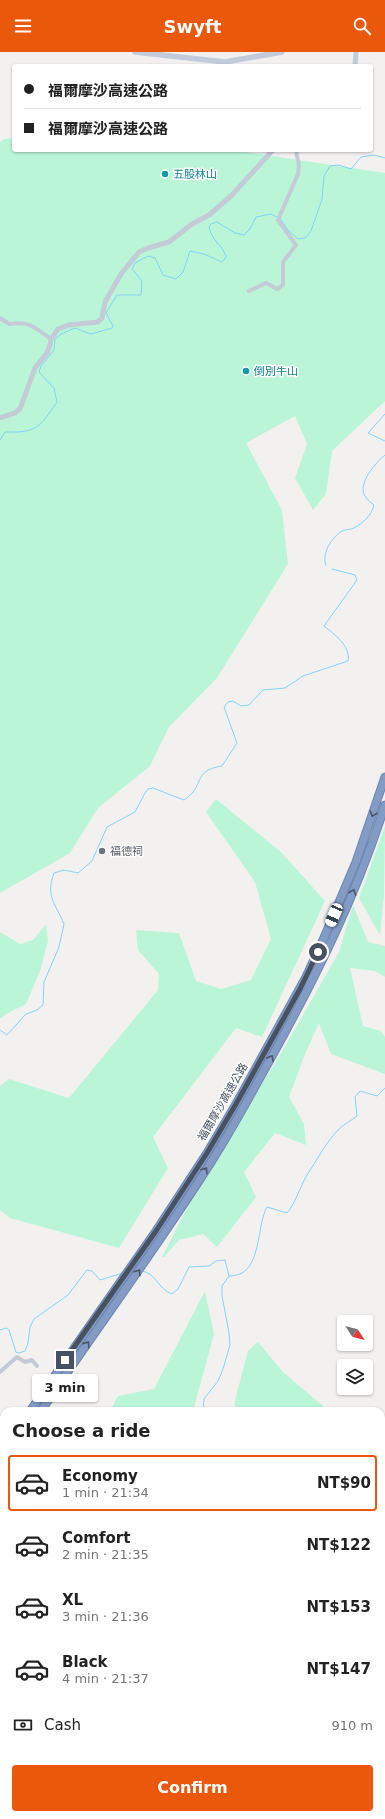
<!DOCTYPE html>
<meta charset="utf-8">
<style>
:root{--surface:#fff;--page:#f6f6f6;--text:#222;--muted:#767676;--line:#e0e0e0;--accent:#ea580c}
body{margin:0;font-family:"DejaVu Sans","Noto Sans TC",sans-serif;background:var(--page);color:var(--text);height:100vh;display:flex;flex-direction:column;font-size:15px;white-space:nowrap}
*{box-sizing:border-box;margin:0}
p{font-size:13px;color:var(--muted)}
.icon{flex:none;width:22px;height:22px;fill:none;stroke:currentColor;stroke-width:2;stroke-linecap:round;stroke-linejoin:round}
.map{position:relative;flex:1;overflow:hidden}
.sheet{position:absolute;left:0px;top:1355px;width:385px;height:412px;display:flex;flex-direction:column;background:var(--surface);border-radius:12px 12px 0 0;box-shadow:0 1px 3px #0004}
.sheet>*{flex:none}
.top-card{position:absolute;left:12px;top:12px;width:361px;height:88px;border-radius:4px;box-shadow:0 1px 3px #0004;display:grid;align-content:center;height:88px;padding:0 12px;background:var(--surface)}
.needle{width:26px;rotate:126deg}
.fabs{position:absolute;left:337px;top:1263px;display:grid;gap:8px}
.fabs a{display:grid;place-items:center;width:36px;height:36px;border-radius:4px;background:var(--surface);box-shadow:0 1px 3px #0004;font-size:20px}
.end{position:absolute;width:18px;height:18px;margin:-9px;border:5px solid #465161;background:#fff;box-shadow:0 0 0 2px #fff}
.from{border-radius:50%}
.bubble{position:absolute;height:28px;border-radius:4px;background:var(--surface);box-shadow:0 1px 3px #0004;font-size:13px;font-weight:700;line-height:28px;text-align:center}
.car{position:absolute;width:12px;height:24px;margin:-12px -6px;border-radius:5px;box-shadow:0 0 3px 1px #0007;background:linear-gradient(#fff 24%,#345 0 40%,#fff 0 76%,#345 0 86%,#fff 0)}
.top-card b{display:flex;align-items:center;gap:14px;height:38px;font-size:15px}
.top-card b+b{border-top:1px solid var(--line)}
.top-card i{width:10px;height:10px;background:var(--text)}
ul{padding:0;list-style:none}
li{display:flex;align-items:center;gap:12px;height:56px;margin:0 8px 6px;padding:0 4px;border:2px solid transparent;border-radius:4px}
li div{flex:1}
li b{display:block;font-size:15px}
li em{font-style:normal;font-weight:700}
li.current{border-color:var(--accent)}
li>.icon{width:36px;height:36px;stroke-width:1.5}
h2{padding:0 12px;font-size:18px;line-height:48px}
.pay{display:flex;align-items:center;gap:10px;height:44px;padding:0 12px;font-size:15px}
.pay p{margin-inline-start:auto}
.button{display:flex;gap:8px;margin-top:auto;padding:8px 12px}
.button a{flex:1;height:46px;border-radius:4px;background:var(--accent);color:#fff;font-size:16px;font-weight:700;line-height:46px;text-align:center}
header{display:flex;justify-content:space-between;align-items:center;height:52px;padding:0 12px;background:var(--accent);color:#fff;font-size:18px;font-weight:700}
.map>svg:first-child{display:block}
</style>
<header><svg class="icon" aria-label="menu" viewBox="0 0 24 24"><path d="M4 6h16M4 12h16M4 18h16"/></svg>Swyft<svg class="icon" aria-label="search" viewBox="0 0 24 24"><circle cx="10" cy="10" r="6"/><path d="M15 15l6 6"/></svg></header>
<div class="map">
<svg width="385" height="1767" viewBox="0 0 385 1767">
<rect width="100%" height="100%" fill="#f3f1f0"/>
<path fill="#baf5d7" d="M14 86V98H232L385 121V349L332 399 326 442 313 458 295 426 307 392 295 364 246 391 282 458 288 512 217 626 169 675 150 714 98 756 70 801 0 841V90L4 87Z
M216 747 282 801 325 849 262 985 236 976 153 1085 168 1116 119 1196 10 1166 0 1158V1034L9 1027 69 1046 158 938 159 922 138 898 136 878 179 881 196 929 221 937 251 928 271 887 255 830 206 760Z
M385 774 384 843 380 883 359 846Z
M353 853 368 890 385 894V925L375 919 350 916 363 974 381 979 385 985V1022L331 1002 319 971 305 1002 289 1045 304 1072 306 1093 275 1081 244 1120 256 1145 217 1195 203 1182 179 1188 164 1205H162L191 1148 287 991 339 900Z
M46 872 48 889 40 919 26 952 6 962 0 967V880L20 892 33 888Z
M205 1239 214 1282 193 1359H110L118 1344 154 1337Z
M258 1290 283 1320 323 1354 326 1359H238L234 1352 248 1299Z
M381 1414 385 1417V1473L381 1480Z
M385 1657V1711L381 1713V1659Z
M4 1735V1763H107L108 1767H0V1736Z
M172 1763H280L276 1767H173Z
M351 1763H378L385 1765V1767H346Z"/>
<g fill="none" stroke-linecap="round" stroke-linejoin="round">
<path stroke="#82d2f7" stroke-width="1" d="M280 166 288 178 298 187 305 186 311 179 322 147 324 124 330 114 339 113 351 117 361 105 374 103 385 106
M385 362 368 381 385 389
M0 388 5 380C37 381 40 375 57 350L54 336 39 320 41 314 54 298 55 287 61 282 75 276 91 282 112 276 113 274 106 261 117 243H141L142 229 132 217 135 211 148 204 155 206 163 223 176 227 183 220 190 199 204 202 222 210 226 205C222 191 212 190 209 175L211 172 217 170 235 181 244 183 250 177 256 165 271 162 277 165
M326 513C321 502 332 485 342 479 346 477 351 478 354 476 364 470 371 464 374 453 372 451 367 448 365 444 357 432 376 410 385 403
M0 978 7 983 26 962 37 958 43 953 44 930 59 895 64 872C56 852 45 845 54 821L64 818 78 821 92 809 107 775 135 760 145 741 148 737 153 736 184 748C206 734 191 719 222 714L237 691 224 655 228 650 233 649 241 654 249 653 263 638 285 636 303 624 348 609C351 594 334 582 324 574L357 528 355 523 332 517
M142 1219C156 1221 158 1237 172 1242L178 1237 189 1215 209 1214 216 1209 225 1208 229 1224C233 1224 238 1223 242 1221 261 1210 257 1173 267 1155L287 1161C295 1152 300 1135 307 1123 317 1108 326 1090 339 1077 344 1072 351 1069 357 1064L355 1045 360 1039 377 1044 385 1036
M0 1278 6 1276 9 1278 16 1300 19 1301 25 1299 28 1291 30 1275 34 1267 68 1243 87 1218 92 1219 100 1228 123 1221
M203 1359 204 1347 218 1329 223 1317 230 1293 229 1281 222 1244V1234L229 1224
M289 1767 296 1763"/>
<defs>
<path id="motorway" d="M30 1359 156 1179 207 1101 236 1052 306 925 323 888 356 810 385 725
M41 1359C98 1274 159 1193 213 1107 234 1074 252 1040 271 1006 316 925 357 842 385 753
M0 1407 4 1400
M0 1424 4 1418"/>
</defs>
<use href="#motorway" stroke="#6e86b1" stroke-width="9"/>
<path stroke="#c3cbd7" stroke-width="4" d="M249 239 266 231 277 237 283 233V210L296 193 278 168 298 122 299 114 296 98
M0 266 9 272C30 269 34 275 51 287
M0 1320 17 1305 25 1310 32 1308 37 1314"/>
<path stroke="#c3cbd7" stroke-width="5" d="M355 14 356 0
M0 366 15 361 20 357 35 316 47 301 50 293 51 287 58 277 69 273 98 270 102 266 105 250 121 222 139 200 148 196 169 190 192 172 209 163 231 144 273 98
M381 1505 385 1502
M162 1767V1763"/>
<path stroke="#c1cbdb" stroke-width="5.5" d="M135 0 225 10 282 0"/>
<use href="#motorway" stroke="#839cc5" stroke-width="7"/>
</g>
<defs><path id="oneway-chevron" d="M-2-3.5L2.5 0L-2 3.5" fill="none" stroke-width="1.6" stroke-linecap="round" stroke-linejoin="round"/></defs>
<g stroke="#495566">
<use href="#oneway-chevron" transform="translate(373 762) rotate(108)"/>
<use href="#oneway-chevron" transform="translate(353 840) rotate(-69)"/>
<use href="#oneway-chevron" transform="translate(271 1006) rotate(-61)"/>
<use href="#oneway-chevron" transform="translate(205 1118) rotate(-57)"/>
<use href="#oneway-chevron" transform="translate(138 1220) rotate(-56)"/>
<use href="#oneway-chevron" transform="translate(87 1292) rotate(-55)"/>
</g>
<g fill="none" stroke-linecap="round" stroke-linejoin="round">
<path stroke="#465161" stroke-width="5" d="M65 1308 156 1179 207 1101 236 1052 300 937 318 900"/>
</g>
<g fill="#0f9aa8" stroke="#fff" stroke-width="1.5">
<circle cx="165" cy="122" r="4"/>
<circle cx="246" cy="319" r="4"/>
</g>
<circle fill="#6b7280" stroke="#fff" stroke-width="1.5" cx="102" cy="799" r="4"/>
<g text-anchor="middle" dominant-baseline="central" stroke-width="3" stroke-linejoin="round" paint-order="stroke">
<g font-size="11" fill="#0d838f" stroke="#fff" text-anchor="start">
<text x="173" y="122">五股林山</text>
<text x="254" y="319">倒別牛山</text>
</g>
<g font-size="11" fill="#5b616d" stroke="#fff" text-anchor="start">
<text x="110" y="799">福德祠</text>
</g>
<g font-size="11" fill="#465161" stroke="#fff">
<text transform="translate(223 1050) rotate(-60)">福爾摩沙高速公路</text>
</g>
</g>
</svg>
<div class="fabs">
<a><svg class="needle" viewBox="-14 -14 28 28"><path d="M0-13l5 13h-10z" fill="#e53935"/><path d="M0 13l5-13h-10z" fill="#767676"/></svg></a>
<a><svg class="icon" aria-label="layers" viewBox="0 0 24 24"><path d="M12 4l9 5-9 5-9-5zM3 14l9 5 9-5"/></svg></a>
</div>
<i class="end from" style="left:318px;top:900px"></i>
<i class="end" style="left:65px;top:1308px"></i>
<div class="bubble" style="left:32px;top:1322px;width:66px">3 min</div>
<i class="car" style="left:334px;top:863px;rotate:203deg"></i>
<div class="top-card">
<b><i class="from"></i>福爾摩沙高速公路</b>
<b><i></i>福爾摩沙高速公路</b>
</div>
<section class="sheet">
<h2>Choose a ride</h2>
<ul>
<li class="current"><svg class="icon" aria-label="car" viewBox="0 0 24 24"><path d="M5 17H2v-5l4-1 3-4h7l3 4 3 1v5h-3M9 17h6M6 11h13"/><circle cx="7" cy="17" r="2"/><circle cx="17" cy="17" r="2"/></svg><div><b>Economy</b><p>1 min · 21:34</p></div><em>NT$90</em></li>
<li><svg class="icon" aria-label="car" viewBox="0 0 24 24"><path d="M5 17H2v-5l4-1 3-4h7l3 4 3 1v5h-3M9 17h6M6 11h13"/><circle cx="7" cy="17" r="2"/><circle cx="17" cy="17" r="2"/></svg><div><b>Comfort</b><p>2 min · 21:35</p></div><em>NT$122</em></li>
<li><svg class="icon" aria-label="car" viewBox="0 0 24 24"><path d="M5 17H2v-5l4-1 3-4h7l3 4 3 1v5h-3M9 17h6M6 11h13"/><circle cx="7" cy="17" r="2"/><circle cx="17" cy="17" r="2"/></svg><div><b>XL</b><p>3 min · 21:36</p></div><em>NT$153</em></li>
<li><svg class="icon" aria-label="car" viewBox="0 0 24 24"><path d="M5 17H2v-5l4-1 3-4h7l3 4 3 1v5h-3M9 17h6M6 11h13"/><circle cx="7" cy="17" r="2"/><circle cx="17" cy="17" r="2"/></svg><div><b>Black</b><p>4 min · 21:37</p></div><em>NT$147</em></li>
</ul>
<div class="pay"><svg class="icon" aria-label="cash" viewBox="0 0 24 24"><path d="M3 7h18v10H3z"/><circle cx="12" cy="12" r="2"/></svg>Cash<p>910 m</p></div>
<div class="button"><a>Confirm</a></div>
</section>
</div>
